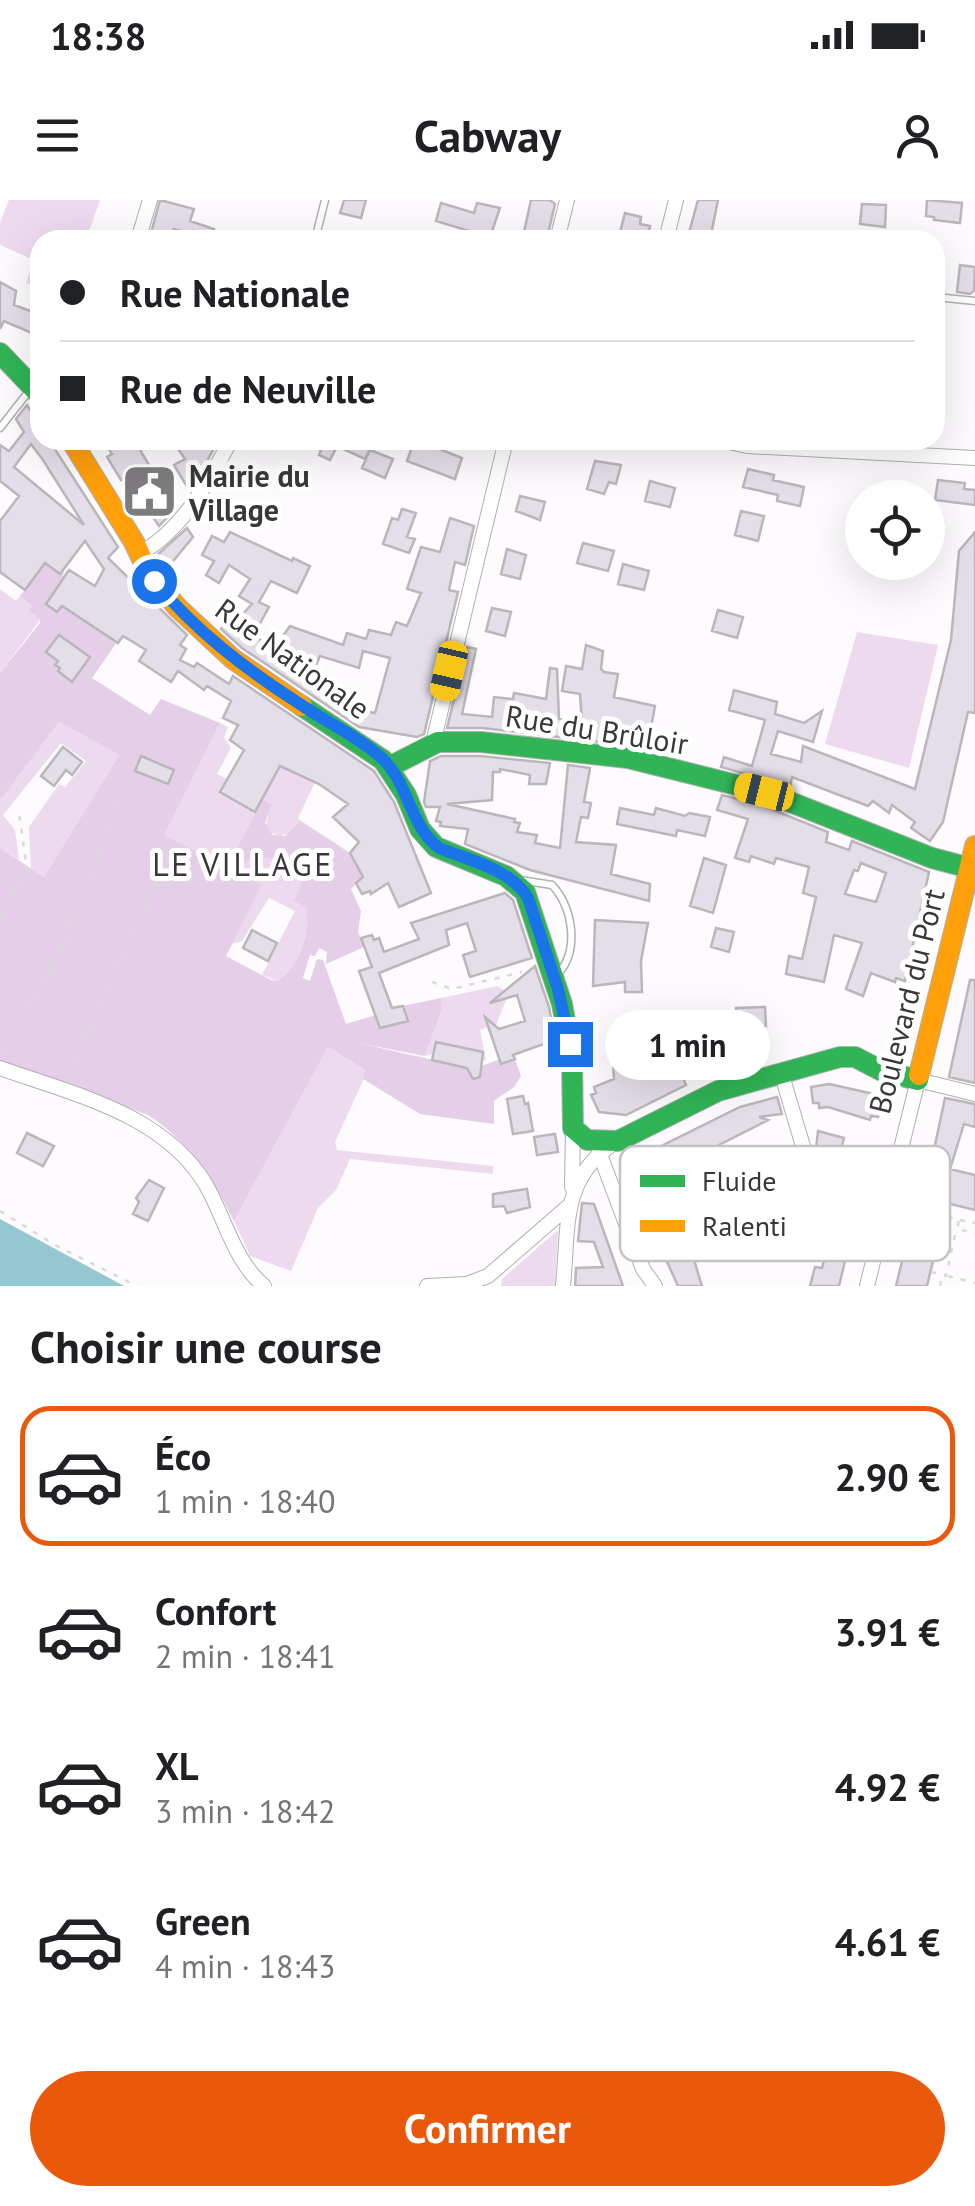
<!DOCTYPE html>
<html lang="fr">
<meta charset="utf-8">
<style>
:root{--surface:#fff;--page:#f2f2f2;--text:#202124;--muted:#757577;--line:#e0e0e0;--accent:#ea580c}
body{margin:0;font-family:"PT Sans",sans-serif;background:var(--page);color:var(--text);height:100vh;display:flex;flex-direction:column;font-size:38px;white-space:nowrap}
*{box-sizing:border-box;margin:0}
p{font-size:32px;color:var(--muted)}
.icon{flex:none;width:55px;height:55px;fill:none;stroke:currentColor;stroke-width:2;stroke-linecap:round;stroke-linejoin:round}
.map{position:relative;height:1086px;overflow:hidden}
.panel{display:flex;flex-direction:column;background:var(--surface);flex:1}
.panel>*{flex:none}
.hud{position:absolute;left:30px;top:30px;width:915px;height:220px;border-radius:30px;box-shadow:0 10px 40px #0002;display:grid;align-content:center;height:220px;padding:0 30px;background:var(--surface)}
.buttons{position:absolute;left:845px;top:280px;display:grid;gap:20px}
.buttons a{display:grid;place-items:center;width:100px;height:100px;border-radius:50%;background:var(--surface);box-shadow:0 10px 40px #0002;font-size:50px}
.end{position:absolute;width:45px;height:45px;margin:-22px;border:12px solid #1a73e8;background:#fff;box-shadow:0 0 0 5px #fff}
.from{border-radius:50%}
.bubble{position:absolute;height:70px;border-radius:35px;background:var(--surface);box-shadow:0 10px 40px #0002;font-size:32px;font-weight:700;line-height:70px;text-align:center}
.car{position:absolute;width:30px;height:60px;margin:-30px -15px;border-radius:12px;box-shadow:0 0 8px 2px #0007;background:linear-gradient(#f5c518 24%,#345 0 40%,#f5c518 0 76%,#345 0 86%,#f5c518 0)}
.hud b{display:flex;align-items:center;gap:35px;height:95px;font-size:38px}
.hud b+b{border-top:2px solid var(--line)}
.hud i{width:25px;height:25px;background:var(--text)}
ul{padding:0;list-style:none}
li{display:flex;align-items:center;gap:30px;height:140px;margin:0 20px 15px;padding:0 10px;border:5px solid transparent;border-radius:30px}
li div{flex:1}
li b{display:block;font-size:38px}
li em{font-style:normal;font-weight:700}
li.on{border-color:var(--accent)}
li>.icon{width:90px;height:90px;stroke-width:1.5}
h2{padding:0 30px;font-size:45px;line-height:120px}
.action{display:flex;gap:20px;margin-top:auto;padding:20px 30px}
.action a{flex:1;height:115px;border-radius:60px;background:var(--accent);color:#fff;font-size:40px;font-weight:700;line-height:115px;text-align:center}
.status{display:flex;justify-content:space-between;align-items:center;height:70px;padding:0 50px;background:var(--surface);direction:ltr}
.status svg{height:28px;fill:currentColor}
header{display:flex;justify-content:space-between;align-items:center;height:130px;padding:0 30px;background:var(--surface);font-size:45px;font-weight:700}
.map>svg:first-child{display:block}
</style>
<div class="status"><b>18:38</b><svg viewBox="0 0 49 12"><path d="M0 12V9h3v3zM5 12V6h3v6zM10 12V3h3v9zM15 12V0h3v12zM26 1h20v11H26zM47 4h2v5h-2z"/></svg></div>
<header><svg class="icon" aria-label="menu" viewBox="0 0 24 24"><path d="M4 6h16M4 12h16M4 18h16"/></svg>Cabway<svg class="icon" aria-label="person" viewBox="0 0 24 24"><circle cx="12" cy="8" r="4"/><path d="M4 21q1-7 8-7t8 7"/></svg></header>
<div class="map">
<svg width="975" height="1086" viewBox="0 0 975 1086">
<rect width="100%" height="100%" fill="#fdfbfd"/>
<path fill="#eddaef" d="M9 0H100L86 40H40V88L26 83 34 60 0 45V23Z
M0 389 16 401 20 396 32 406 40 420 0 473Z
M857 432 938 445 909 568 825 544Z
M59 522 119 555 44 677 31 669 29 627 59 584 65 587 86 561 61 543 3 615 15 630 19 660 0 648V601Z
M220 523 228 527 224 537 231 548 217 574 227 579 220 592 255 612 227 667 163 635Z
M289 552 315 582 298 618 301 621 295 630 279 637 265 628 271 604 262 599Z
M297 653H304L311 661 295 700 306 707C311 732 300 766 278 781L262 775 295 711 269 698 242 741 231 744 262 685 237 672 250 658H275Z
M497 786 504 790 507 798 493 832 489 833 487 827 480 830 486 860 469 865 437 842 433 854 425 856 442 809 441 798Z
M328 847 367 872 335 942 337 950 493 966V974L350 959 336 990 318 1008 291 1071 250 1056 234 1021Z
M558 1030 555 1086H501L502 1079Z"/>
<path fill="#e5cee8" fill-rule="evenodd" d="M55 361 64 367 63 378 46 404 57 411 62 406 117 442 92 478 150 515 161 499 220 523 164 635 227 667 262 599 272 604 265 623 273 635 285 636 301 621 350 653 363 677 351 689 361 711 358 732 364 747 326 764 327 752 319 748 315 756 310 755 303 778 310 781 317 759 323 760 346 824 376 815 380 827 408 820 403 806 441 798 442 809 425 856 358 843 469 868V875L474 879 481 874 479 867 500 859 502 864 515 859 521 876 514 887 494 901V924L420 914 363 879 366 871 328 847 234 1021C213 978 188 941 148 915L0 860V648L44 677 119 555 59 522 0 601V473L40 423V419L29 411 32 406 20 396 45 363 50 367ZM297 653H304L311 661 294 701 306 707C311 732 300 766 278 781L271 780 226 756 262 685 237 672 250 658H275Z"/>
<path fill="#93c8d2" d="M0 1019 124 1086H0Z"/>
<path fill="#e4dee9" stroke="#b9b7ba" stroke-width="2.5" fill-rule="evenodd" d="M160 0 194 9 190 21 214 29 211 40 174 29 170 40H149Z
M344 0H366L361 18 340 13Z
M531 0H550L555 4 547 38 524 32Z
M698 0H718L710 40H687Z
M927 0 962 3 960 23 934 20V17L926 16Z
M441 3 474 13 477 3 500 8 489 40 467 37 469 31 436 21Z
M862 4 886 5 885 27 860 24Z
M625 13 641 17 640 24 650 26 647 40H618Z
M960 65 975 67 974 91 970 94 957 92Z
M0 82 16 91 14 105 39 114 32 133 4 121 0 129Z
M27 205 40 226V240H49L118 347 108 358 187 435 180 445 186 449 180 460 194 467 197 463 229 484 233 476 374 571 394 602 431 693 399 707 388 683 371 694 370 691 362 694 356 683 363 677 350 653 359 642 333 617 348 604 319 584 280 566 255 612 220 592 244 550 230 540 238 525 223 518 231 501 207 486 204 490 178 471 171 482 139 461 146 450 123 436 118 443 62 406 57 412 46 404 69 370 95 386 104 369 85 341 60 374 45 363 25 390 0 372V321L19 296 0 281V245L9 251 24 232 16 219ZM31 244 43 260 84 325 14 267Z
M103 240H130L136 249 139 248 175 309 159 326 126 277 121 280 107 257 112 254Z
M172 240H207L213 250 205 265 197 270V277L186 285 174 265 185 259Z
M297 240H374L365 259 337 246 330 260 319 255 321 250Z
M422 242 462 258 455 279 407 261 413 244 420 247Z
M370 250 393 259 385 278 362 268Z
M595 261 621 265 616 284 609 282 604 294 587 289Z
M748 269 774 275 773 280 804 287 800 306 777 301 778 295 743 287Z
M938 280 965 283 964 289 975 290V305L935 300Z
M650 281 675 288 670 307 645 301Z
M520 296 545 302 540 320 516 311Z
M402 309 416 313 407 337 415 339 409 353 383 344 392 318 398 320Z
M741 311 764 316 758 341 735 335Z
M450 318 474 326 465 365 455 362 449 390 458 392 424 534 417 537 359 527 242 448 221 429 224 424H233L252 404 239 396 250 379 229 365 219 383 206 375 214 361 202 355 212 336 224 342 230 332 292 361 293 358 310 366 297 393 271 381 259 402 269 407 253 436 275 447 290 426 343 445 347 433 366 439 369 430 391 435 396 422 407 426 421 393 407 389 421 347 440 352ZM363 451 390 458 375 513 347 507 348 504 312 475 320 456 359 468Z
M187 328 193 337 165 371 156 356Z
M975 332V513L968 512 943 622 930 641 911 628 915 622 892 605 889 613 873 601 868 606 792 577 790 587 721 567 724 557 752 566 765 520 729 510 734 490 777 502 775 514 804 523 822 511 813 542 778 531 771 554 801 562 803 546 915 589 951 440 959 351Z
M583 343 614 351 608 371 577 363Z
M507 349 526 355 520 379 501 374Z
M623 364 649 371 644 390 618 384Z
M492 408 511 412 505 436 486 431Z
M718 410 743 417 737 438 712 431Z
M59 435 90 457 72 482 58 471 60 468 55 465 58 461 46 452Z
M586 445 603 451 601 469 604 472 618 474 614 497 655 506 651 528H646L643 547 482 528H447L467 447 476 449 462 514 492 517 494 497 513 499 514 493 546 499 550 468 557 469 559 519 582 523 580 494 562 491 566 466 582 469Z
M63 547 82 562 72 575 66 570 54 586 41 576Z
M141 556 174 570 168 584 135 571Z
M441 556H480L550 563 546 584H529L530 575 500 569V572H493L492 600 447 604 515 619 514 622 520 623 517 632 537 635 535 643 560 648 568 565 590 568 584 602 591 603 588 618 581 617 576 642 616 645 611 674 650 684 649 701 530 670 465 644 468 629 440 626 441 622 436 621 440 607H426L424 602 430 561Z
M722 595 761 605 828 632 826 642 849 650 852 641 929 672 905 781 896 778 895 782 871 773 863 796 846 789 862 743 834 735 824 782 786 774 789 756 802 759 816 697 803 693 809 667 776 658 774 664 751 656 749 662 735 658 748 619 717 610ZM861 663 886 673 876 702 845 694 854 670 858 671Z
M620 608 654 615 656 608 685 616 689 613 710 617 705 636 677 630 676 636 617 624Z
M704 658 726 665 713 713 690 706Z
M505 693 513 700 532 758 470 777 463 755 476 751 467 723 446 730 449 745 379 773 392 808 403 806 408 821 380 828 359 771 372 767 361 738 372 735 374 740 379 738 384 752 419 739 411 723Z
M595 720 648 723 641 761 642 792H625V782L593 786Z
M716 728 734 732 729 752 711 747Z
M252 730 277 743 268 761 243 748Z
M535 766 549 807 555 840 513 855 515 859 501 864 485 817 499 829 525 821 517 795 490 803Z
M970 780H975V883L949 877Z
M765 807 766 826 737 827 736 808Z
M630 839 631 847H634L635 874 663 862 665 868 677 863 686 885 626 915 599 912 591 895 596 893 594 887 614 879 612 840Z
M436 842 483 852 480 877 473 879 467 868 432 860Z
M829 884 883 896 878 917 871 916 870 920 828 907 819 908V903H813L811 887Z
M523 896 525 904 528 903 533 931 513 934 507 899Z
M777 897 782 914 759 917 768 920 644 983 643 980 637 983 627 963 740 907Z
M945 898 975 904V927L964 924 950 969 975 975V1010L918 996 926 963 931 964Z
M818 931 844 938 834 979 829 1000 823 998 820 1013 811 1011 808 1025 790 1043 808 970 815 957Z
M27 933 54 946 43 966 17 953Z
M555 934 558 952 537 955 534 937Z
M149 980 164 988 148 1021 133 1014 139 1002 136 998Z
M527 989 530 1007 507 1013 504 1006 493 1007V994Z
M669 1000 690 1047 702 1086H678L663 1053 647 1008Z
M582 1003 594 1004 623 1086H575L576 1068 603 1067 594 1042 578 1041Z
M912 1021 941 1028 927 1086H896Z
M832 1027 852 1032 839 1086H810L815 1067 822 1068Z"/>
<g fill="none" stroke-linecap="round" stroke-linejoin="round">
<defs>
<path id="lane" d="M315 40 325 0
M936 97 975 101
M0 228 29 191
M520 680 552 685C573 708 580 751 557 775"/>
<path id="street" d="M138 40 150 0
M557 40 567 0
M666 40 676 0
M720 240 747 246 975 258
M139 354C183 330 208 282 231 240
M433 543 506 240
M0 868C73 894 164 914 206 985 225 1018 234 1061 264 1086
M781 872 805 953 793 976 782 985
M599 952 643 1069 655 1086
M572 987 573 928
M427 1086 467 1084 488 1076 571 1004
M563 1086C569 1026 560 977 617 941
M867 1086 918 880 975 894"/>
<path id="fast" d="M0 153 40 195
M302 506 383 560 406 595 420 629 436 647 506 676 525 692 562 804 572 858 573 928 587 940 618 941 718 891 840 857H855L882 871 918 880 919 875
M389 567 438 542H481L628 558 765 592 932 658 970 668"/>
<path id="slow" d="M71 240 134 342 149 374 177 407 233 459 302 506
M919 875 975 646"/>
</defs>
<use href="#lane" stroke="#b1afb1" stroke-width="9"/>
<use href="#street" stroke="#b1afb1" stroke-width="16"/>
<use href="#fast" stroke="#b1afb1" stroke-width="22"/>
<use href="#slow" stroke="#b1afb1" stroke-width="22"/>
<path stroke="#dadada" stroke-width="2.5" stroke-dasharray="5 8" stroke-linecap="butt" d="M0 717 27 670 19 613
M432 782 452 789 522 772
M5 854 23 812 51 770 64 744 121 590
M67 875 173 650
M910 1007 959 1020 957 1029 975 1033
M0 1011 55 1045 137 1086
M960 1020 975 1023
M931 1072 942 1075
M948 1076 975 1083
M940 1086 942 1075 946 1076 956 1030"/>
<use href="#lane" stroke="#fffeff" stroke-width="6"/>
<use href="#street" stroke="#fffeff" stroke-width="14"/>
<use href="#fast" stroke="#30b455" stroke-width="20"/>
<use href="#slow" stroke="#ff9f0a" stroke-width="20"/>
</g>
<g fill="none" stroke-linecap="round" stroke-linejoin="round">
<path stroke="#1a73e8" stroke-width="12" d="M154 381C196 431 245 469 300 504 326 522 359 537 383 559 409 585 410 626 439 648 468 660 511 669 528 698L558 789 570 844"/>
</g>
<defs>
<symbol id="civic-square" viewBox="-11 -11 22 22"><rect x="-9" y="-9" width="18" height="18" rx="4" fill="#7e7c7e" stroke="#fff"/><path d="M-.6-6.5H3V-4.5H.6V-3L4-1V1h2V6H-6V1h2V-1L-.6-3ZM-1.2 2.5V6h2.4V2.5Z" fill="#fff"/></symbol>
</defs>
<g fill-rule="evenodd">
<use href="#civic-square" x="118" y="260" width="63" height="63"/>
</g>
<g text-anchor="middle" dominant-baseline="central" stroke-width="10" stroke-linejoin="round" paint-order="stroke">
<g font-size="30" font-weight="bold" fill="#393739" stroke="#fff" text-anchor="start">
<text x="189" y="275">Mairie du<tspan x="189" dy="34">Village</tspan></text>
</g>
<g font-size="30" fill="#393739" stroke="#fff">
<text transform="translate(293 458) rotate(36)">Rue Nationale</text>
<text transform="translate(597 529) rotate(9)">Rue du Brûloir</text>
<text transform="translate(906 801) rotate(-76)">Boulevard du Port</text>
</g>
<g font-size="32" letter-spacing="2.5" fill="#393739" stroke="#fff">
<text x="243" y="664">LE VILLAGE</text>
</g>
</g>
<rect x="620" y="946" width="330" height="115" rx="15" fill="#fff" stroke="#c4c3c4" stroke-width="2.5"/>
<rect x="640" y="975" width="45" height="12" fill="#30b455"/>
<rect x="640" y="1020" width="45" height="12" fill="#ff9f0a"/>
<g font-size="28" fill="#393739">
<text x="702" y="991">Fluide</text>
<text x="702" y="1036">Ralenti</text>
</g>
</svg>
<div class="buttons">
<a><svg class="icon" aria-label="locate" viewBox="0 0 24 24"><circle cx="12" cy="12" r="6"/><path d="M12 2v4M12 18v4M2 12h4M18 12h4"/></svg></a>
</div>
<i class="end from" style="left:154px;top:381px"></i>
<i class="end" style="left:570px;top:844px"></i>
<div class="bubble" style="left:605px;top:810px;width:165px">1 min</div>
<i class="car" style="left:449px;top:471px;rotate:193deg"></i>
<i class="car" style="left:764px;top:592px;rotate:284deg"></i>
<div class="hud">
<b><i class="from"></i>Rue Nationale</b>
<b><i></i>Rue de Neuville</b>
</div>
</div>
<section class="panel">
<h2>Choisir une course</h2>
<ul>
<li class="on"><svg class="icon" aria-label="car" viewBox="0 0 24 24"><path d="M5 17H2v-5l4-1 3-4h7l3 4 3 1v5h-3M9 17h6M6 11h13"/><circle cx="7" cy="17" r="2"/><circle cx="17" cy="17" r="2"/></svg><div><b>Éco</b><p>1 min · 18:40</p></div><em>2.90 €</em></li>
<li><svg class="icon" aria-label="car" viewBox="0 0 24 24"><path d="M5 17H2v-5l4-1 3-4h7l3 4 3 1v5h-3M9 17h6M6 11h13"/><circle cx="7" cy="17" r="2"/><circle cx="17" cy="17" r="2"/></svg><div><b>Confort</b><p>2 min · 18:41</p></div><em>3.91 €</em></li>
<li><svg class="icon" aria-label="car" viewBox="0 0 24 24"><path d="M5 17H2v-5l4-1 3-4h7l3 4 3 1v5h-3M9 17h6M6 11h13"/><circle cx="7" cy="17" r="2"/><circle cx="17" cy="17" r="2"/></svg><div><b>XL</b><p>3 min · 18:42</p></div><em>4.92 €</em></li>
<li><svg class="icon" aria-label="car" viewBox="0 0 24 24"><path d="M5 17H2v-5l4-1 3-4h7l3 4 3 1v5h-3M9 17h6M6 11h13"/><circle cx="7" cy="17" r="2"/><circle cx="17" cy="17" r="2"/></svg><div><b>Green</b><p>4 min · 18:43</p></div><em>4.61 €</em></li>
</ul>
<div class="action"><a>Confirmer</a></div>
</section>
